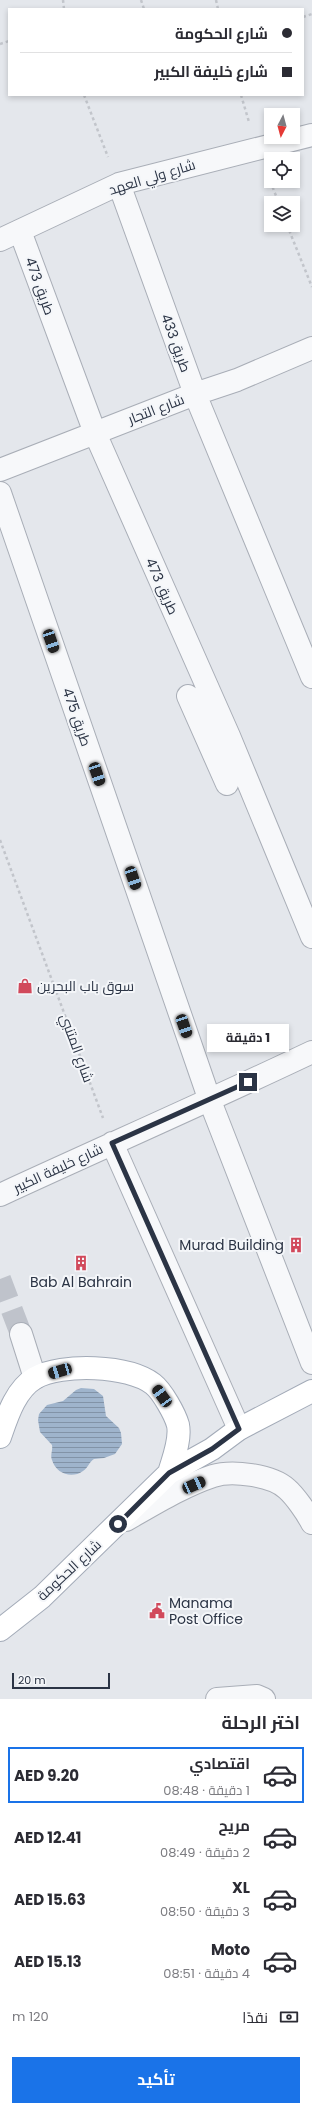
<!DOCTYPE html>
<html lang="ar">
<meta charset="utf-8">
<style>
:root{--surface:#fff;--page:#f7f7f7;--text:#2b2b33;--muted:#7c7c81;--line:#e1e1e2;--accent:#1a73e8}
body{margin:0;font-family:Poppins,Cairo,sans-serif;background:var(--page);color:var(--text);direction:rtl;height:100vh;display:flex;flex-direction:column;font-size:15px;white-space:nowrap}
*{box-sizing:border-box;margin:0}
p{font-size:13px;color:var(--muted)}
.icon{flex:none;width:22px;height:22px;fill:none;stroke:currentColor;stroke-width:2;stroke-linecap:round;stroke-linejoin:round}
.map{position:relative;height:1699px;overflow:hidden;direction:ltr}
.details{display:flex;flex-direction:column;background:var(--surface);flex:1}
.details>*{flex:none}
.banner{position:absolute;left:8px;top:8px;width:296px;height:88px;border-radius:0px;box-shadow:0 2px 6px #0003;direction:rtl;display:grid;align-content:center;height:88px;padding:0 12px;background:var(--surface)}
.needle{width:26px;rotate:186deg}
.tools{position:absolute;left:264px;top:108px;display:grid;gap:8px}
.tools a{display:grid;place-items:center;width:36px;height:36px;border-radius:0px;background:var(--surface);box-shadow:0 2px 6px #0003;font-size:20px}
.scale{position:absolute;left:12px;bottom:10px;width:98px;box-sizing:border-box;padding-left:4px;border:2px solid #2b3445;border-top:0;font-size:11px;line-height:14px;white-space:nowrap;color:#2b3445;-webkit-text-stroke:3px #f4f6f9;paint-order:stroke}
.end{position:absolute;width:18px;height:18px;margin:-9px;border:5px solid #2b3445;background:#fff;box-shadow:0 0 0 2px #fff}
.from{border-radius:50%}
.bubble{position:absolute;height:28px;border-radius:0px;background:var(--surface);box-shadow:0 2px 6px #0003;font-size:13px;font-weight:700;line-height:28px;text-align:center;direction:rtl}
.car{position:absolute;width:12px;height:24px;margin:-12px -6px;border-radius:5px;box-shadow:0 0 3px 1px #0007;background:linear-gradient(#222 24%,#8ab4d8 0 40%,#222 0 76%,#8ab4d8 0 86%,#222 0)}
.banner b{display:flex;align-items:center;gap:14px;height:38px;font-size:15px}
.banner b+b{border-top:1px solid var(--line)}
.banner i{width:10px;height:10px;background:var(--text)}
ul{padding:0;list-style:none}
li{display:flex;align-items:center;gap:12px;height:56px;margin:0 8px 6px;padding:0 4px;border:2px solid transparent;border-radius:0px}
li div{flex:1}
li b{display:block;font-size:15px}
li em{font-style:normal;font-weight:700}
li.on{border-color:var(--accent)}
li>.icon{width:36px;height:36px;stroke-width:1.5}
h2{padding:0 12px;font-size:18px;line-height:48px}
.pay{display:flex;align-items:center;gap:10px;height:44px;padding:0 12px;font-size:15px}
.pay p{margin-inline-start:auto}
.primary-button{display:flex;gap:8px;margin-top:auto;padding:8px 12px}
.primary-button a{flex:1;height:46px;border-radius:0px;background:var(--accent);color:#fff;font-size:16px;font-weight:700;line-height:46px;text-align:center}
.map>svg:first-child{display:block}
</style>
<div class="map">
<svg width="312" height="1699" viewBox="0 0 312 1699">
<defs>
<pattern id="water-rules" width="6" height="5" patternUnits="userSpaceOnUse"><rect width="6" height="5" fill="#9fb4cc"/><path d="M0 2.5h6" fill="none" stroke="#8293a7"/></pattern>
</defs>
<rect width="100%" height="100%" fill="#e4e7ec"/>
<path fill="url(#water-rules)" d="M81 1388 94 1389 103 1396 106 1416 119 1428 121 1433 122 1444 115 1454 104 1458 94 1459C89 1462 88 1468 83 1471 72 1479 56 1474 52 1460 50 1455 53 1450 52 1445L40 1432 38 1420 39 1414 47 1405 63 1401 76 1390Z"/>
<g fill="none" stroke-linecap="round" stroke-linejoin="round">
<path stroke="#bfc3cb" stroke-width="22" stroke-dasharray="22 11" stroke-linecap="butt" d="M0 1279 21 1334"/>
<defs>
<path id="minor" d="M119 184 195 394 312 677
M20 231 95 433 229 736 312 937
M0 240 119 184 312 135
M0 470 195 394 237 380 312 348
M0 493 210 1101 312 1363
M188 696 227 784
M112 1143 239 1429
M0 1195C104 1147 209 1101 312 1052
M21 1334 35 1378
M126 1520C154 1504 183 1486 213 1476 232 1470 272 1475 287 1489 295 1496 307 1513 312 1523
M217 1699 257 1696 264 1699"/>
<path id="major" d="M0 1437C7 1417 15 1390 35 1378 62 1363 128 1365 153 1384 162 1391 175 1414 178 1425 181 1440 173 1459 169 1473
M0 1630 42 1597 169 1473 212 1449 239 1429 312 1391"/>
</defs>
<use href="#minor" stroke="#a9aeb7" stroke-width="24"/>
<use href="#major" stroke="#a3abb8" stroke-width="24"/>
<path stroke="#c2c5cb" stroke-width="2.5" stroke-dasharray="3 3" stroke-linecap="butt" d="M63 0 64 9
M141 0 144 9
M216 0 218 9
M303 17 312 14
M0 44 9 41
M84 95 108 157
M241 95 249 122
M268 176 279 203
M287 225 312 287
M0 840 103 1118"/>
<use href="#minor" stroke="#f7f8fa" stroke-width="22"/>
<use href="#major" stroke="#fff" stroke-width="22"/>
</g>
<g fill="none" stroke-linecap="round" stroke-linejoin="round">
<path stroke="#2b3445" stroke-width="5" d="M118 1524 169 1473 212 1449 239 1429 112 1143 248 1082"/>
</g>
<defs>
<symbol id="shop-bare" viewBox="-9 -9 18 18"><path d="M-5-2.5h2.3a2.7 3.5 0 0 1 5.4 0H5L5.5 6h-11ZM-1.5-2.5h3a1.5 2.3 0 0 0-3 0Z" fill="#d1495b" stroke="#f4f6f9" stroke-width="2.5" paint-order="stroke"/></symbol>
<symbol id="building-bare" viewBox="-9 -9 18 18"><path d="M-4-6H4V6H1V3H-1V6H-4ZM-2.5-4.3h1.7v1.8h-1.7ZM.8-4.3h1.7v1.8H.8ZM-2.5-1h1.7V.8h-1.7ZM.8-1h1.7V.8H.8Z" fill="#d1495b" stroke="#f4f6f9" stroke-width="2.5" paint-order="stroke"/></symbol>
<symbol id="civic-bare" viewBox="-9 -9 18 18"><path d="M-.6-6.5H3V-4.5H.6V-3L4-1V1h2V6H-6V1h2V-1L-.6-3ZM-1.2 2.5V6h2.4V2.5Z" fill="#d1495b" stroke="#f4f6f9" stroke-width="2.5" paint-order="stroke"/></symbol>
</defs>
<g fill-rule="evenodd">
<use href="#shop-bare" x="14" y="975" width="22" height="22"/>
<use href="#building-bare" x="285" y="1234" width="22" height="22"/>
<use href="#building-bare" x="70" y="1252" width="22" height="22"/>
<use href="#civic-bare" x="146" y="1600" width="22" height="22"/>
</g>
<g text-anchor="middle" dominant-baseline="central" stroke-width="4" stroke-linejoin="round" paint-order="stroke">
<g font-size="14" fill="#2b3445" stroke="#f4f6f9">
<text transform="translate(152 177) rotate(-17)">شارع ولي العهد</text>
<text transform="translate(40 286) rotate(70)">طريق 473</text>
<text transform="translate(176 343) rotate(70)">طريق 433</text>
<text transform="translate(156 409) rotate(-21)">شارع التجار</text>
<text transform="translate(162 586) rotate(66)">طريق 473</text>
<text transform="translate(77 717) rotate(71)">طريق 475</text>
<text transform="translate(77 1048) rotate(70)">شارع المتنبي</text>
<text transform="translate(58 1168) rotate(-25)">شارع خليفة الكبير</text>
<text transform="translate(69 1570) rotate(-43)">شارع الحكومة</text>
</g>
<g font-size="14" fill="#2b3445" stroke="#f4f6f9" text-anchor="start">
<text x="37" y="986">سوق باب البحرين</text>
<text x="284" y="1245" text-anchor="end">Murad Building</text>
<text x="81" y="1282" text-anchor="middle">Bab Al Bahrain</text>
<text x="169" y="1603">Manama<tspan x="169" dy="16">Post Office</tspan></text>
</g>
</g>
</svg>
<div class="tools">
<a><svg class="needle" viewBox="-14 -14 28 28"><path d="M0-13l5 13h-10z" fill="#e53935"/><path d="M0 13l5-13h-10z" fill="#7c7c81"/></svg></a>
<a><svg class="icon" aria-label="locate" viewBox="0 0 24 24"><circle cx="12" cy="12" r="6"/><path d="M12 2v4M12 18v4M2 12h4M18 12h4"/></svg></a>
<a><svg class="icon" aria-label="layers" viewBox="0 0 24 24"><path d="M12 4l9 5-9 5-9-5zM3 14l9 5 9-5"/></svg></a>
</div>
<div class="scale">20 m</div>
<i class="end from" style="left:118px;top:1524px"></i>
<i class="end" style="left:248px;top:1082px"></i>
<div class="bubble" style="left:207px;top:1024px;width:82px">1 دقيقة</div>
<i class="car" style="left:51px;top:641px;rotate:161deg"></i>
<i class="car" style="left:97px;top:774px;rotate:161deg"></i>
<i class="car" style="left:133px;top:878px;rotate:161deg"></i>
<i class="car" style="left:184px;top:1026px;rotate:161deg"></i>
<i class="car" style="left:60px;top:1371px;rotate:254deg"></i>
<i class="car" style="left:162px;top:1396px;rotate:324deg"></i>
<i class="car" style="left:194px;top:1485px;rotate:66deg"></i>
<div class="banner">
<b><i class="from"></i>شارع الحكومة</b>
<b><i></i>شارع خليفة الكبير</b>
</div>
</div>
<section class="details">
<h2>اختر الرحلة</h2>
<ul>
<li class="on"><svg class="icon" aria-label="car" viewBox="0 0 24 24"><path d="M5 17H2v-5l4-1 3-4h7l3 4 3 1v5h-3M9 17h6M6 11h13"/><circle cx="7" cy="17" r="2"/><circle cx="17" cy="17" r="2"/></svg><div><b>اقتصادي</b><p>1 دقيقة · 08:48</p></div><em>AED 9.20</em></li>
<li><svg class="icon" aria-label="car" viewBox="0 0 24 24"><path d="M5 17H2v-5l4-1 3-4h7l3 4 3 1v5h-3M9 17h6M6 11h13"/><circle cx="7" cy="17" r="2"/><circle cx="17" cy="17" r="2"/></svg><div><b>مريح</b><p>2 دقيقة · 08:49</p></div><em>AED 12.41</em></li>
<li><svg class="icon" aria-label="car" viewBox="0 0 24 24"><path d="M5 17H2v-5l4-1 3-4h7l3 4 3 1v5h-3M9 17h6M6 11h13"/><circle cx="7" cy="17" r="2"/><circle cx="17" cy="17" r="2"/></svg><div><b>XL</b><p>3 دقيقة · 08:50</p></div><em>AED 15.63</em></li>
<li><svg class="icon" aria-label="car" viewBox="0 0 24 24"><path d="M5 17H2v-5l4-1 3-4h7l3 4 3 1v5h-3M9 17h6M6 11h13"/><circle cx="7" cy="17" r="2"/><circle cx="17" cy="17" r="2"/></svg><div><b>Moto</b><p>4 دقيقة · 08:51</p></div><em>AED 15.13</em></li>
</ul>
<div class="pay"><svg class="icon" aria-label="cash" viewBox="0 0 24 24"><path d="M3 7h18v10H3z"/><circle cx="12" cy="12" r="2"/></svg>نقدًا<p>120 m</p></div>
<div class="primary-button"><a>تأكيد</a></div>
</section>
